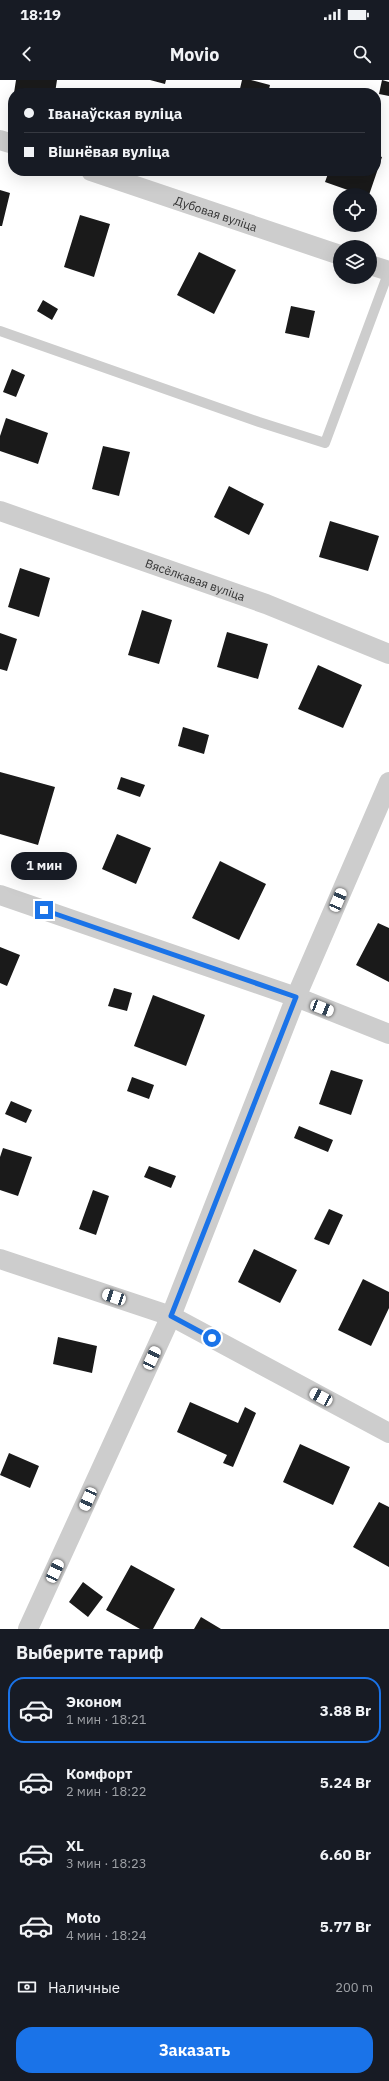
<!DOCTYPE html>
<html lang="ru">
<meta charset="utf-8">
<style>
:root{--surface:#171b24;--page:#20242c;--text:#f1f3f6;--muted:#9ea1a6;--line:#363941;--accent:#1a73e8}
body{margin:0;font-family:"IBM Plex Sans",sans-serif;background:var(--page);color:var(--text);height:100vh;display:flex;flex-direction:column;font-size:15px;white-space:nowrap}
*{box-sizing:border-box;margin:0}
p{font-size:13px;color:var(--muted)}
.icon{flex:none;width:22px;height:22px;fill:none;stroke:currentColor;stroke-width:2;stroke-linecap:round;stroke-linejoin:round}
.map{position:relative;height:1549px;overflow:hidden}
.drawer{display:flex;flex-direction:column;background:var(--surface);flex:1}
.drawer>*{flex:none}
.top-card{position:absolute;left:8px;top:8px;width:373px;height:88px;border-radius:16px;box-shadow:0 4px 16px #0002;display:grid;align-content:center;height:88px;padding:0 16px;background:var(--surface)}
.buttons{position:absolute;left:333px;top:108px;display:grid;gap:8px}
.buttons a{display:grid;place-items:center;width:44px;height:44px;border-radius:50%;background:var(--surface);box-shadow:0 4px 16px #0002;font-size:20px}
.end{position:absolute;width:18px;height:18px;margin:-9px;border:5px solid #1a73e8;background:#fff;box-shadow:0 0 0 2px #fff}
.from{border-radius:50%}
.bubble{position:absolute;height:28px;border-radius:14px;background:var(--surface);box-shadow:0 4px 16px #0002;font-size:13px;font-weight:700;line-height:28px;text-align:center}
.car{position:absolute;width:12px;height:24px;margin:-12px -6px;border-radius:5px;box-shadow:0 0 3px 1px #0007;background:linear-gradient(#fff 24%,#345 0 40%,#fff 0 76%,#345 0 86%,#fff 0)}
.top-card b{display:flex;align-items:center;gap:14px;height:38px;font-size:15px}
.top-card b+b{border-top:1px solid var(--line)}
.top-card i{width:10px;height:10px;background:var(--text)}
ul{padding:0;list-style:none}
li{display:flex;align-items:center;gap:12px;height:66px;margin:0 8px 6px;padding:0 8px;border:2px solid transparent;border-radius:16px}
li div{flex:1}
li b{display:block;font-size:15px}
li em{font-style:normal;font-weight:700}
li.current{border-color:var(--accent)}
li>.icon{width:36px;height:36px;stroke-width:1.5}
h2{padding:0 16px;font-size:18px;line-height:48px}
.pay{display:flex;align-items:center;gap:10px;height:44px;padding:0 16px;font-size:15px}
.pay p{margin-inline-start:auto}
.button{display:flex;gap:8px;margin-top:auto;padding:8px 16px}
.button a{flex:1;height:46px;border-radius:16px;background:var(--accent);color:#fff;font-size:16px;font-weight:700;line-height:46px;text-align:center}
.status{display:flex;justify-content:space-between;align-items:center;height:28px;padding:0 20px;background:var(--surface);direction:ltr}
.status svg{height:11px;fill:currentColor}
header{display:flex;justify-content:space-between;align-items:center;height:52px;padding:0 16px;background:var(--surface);font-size:18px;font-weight:700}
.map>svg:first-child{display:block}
</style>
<div class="status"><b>18:19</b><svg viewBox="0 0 49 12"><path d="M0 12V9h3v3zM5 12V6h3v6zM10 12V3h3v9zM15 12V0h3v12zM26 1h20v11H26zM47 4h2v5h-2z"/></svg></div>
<header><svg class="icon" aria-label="back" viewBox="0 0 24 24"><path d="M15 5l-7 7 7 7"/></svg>Movio<svg class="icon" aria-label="search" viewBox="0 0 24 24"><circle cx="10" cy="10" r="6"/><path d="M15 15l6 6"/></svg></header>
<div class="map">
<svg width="389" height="1549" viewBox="0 0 389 1549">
<rect width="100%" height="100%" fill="#fff"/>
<path fill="#1a1a1a" d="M16 0H57L55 13H14Z
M150 0H166L165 4Z
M242 0H251L270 5 268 13H239Z
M382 0 389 2V16L379 14Z
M376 75 382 77 369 115H362L325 102 329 91H376Z
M0 110 10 113 2 146H0Z
M80 135 110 144 94 197 64 187Z
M199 172 236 190 214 234 177 215Z
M43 220 58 229 52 240 37 231Z
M291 226 315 231 309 258 285 253Z
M12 289 25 295 16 317 3 312Z
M6 338 48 353 38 384 0 371V356Z
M103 366 130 372 119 416 92 409Z
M229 406 264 424 249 455 214 437Z
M330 441 379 456 368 491 319 477Z
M20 488 50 498 39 537 8 527Z
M142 530 172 540 159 584 128 575Z
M227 552 268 564 258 599 217 587Z
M0 553 17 559 7 591 0 589Z
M318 585 362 605 343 648 298 629Z
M183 647 209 655 204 674 178 666Z
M0 692 55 707 38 765 0 754Z
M121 697 145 705 140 717 117 709Z
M117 754 151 768 136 804 102 789Z
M220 781 266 804 239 860 192 838Z
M378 843 389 848V902L356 885Z
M0 867 20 875 7 906 0 903Z
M114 908 132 913 127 931 108 926Z
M153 915 205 935 186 986 134 966Z
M331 990 363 1000 351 1035 319 1024Z
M132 997 154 1005 149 1019 127 1011Z
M11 1021 32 1030 26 1043 5 1034Z
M299 1046 333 1060 328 1072 294 1058Z
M3 1068 32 1077 18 1116 0 1110V1077Z
M149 1086 176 1096 171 1108 144 1097Z
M93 1110 109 1116 96 1155 79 1149Z
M329 1129 343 1135 329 1165 314 1159Z
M254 1169 297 1190 280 1223 238 1202Z
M363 1199 389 1212V1228L371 1266 338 1250Z
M58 1257 97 1266 92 1293 53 1284Z
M190 1322 238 1343 245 1327 256 1333 233 1387 223 1383 227 1375 177 1352Z
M300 1364 350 1387 333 1425 283 1402Z
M9 1373 39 1386 30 1408 0 1395Z
M379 1422 389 1427V1487L353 1467Z
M131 1485 175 1509 153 1549H140L106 1530Z
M83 1502 103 1517 88 1537 69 1522Z
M201 1537 221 1549H194Z"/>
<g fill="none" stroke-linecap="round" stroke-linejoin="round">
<path stroke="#cdcdcd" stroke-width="10" d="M0 251 259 342 325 363 389 191"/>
<g stroke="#cdcdcd" stroke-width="20">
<path d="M0 60 13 64"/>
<path id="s1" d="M91 91 340 175"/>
<path d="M370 185 389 191"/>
<path id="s2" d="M0 431 266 524 389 574"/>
<path d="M0 815 296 917 389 954"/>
<path d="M0 1179 171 1236 389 1353"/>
<path d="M28 1549 171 1236 296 917 389 702"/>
</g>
</g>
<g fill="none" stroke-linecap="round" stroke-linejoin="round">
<path stroke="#1a73e8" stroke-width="5" d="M44 830 296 917 171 1236 212 1258"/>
</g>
<g text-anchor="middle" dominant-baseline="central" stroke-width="4" stroke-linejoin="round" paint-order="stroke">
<g font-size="12" fill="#333" stroke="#fff">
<text stroke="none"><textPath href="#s1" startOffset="132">Дубовая вуліца</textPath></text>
<text stroke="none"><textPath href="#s2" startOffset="207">Вясёлкавая вуліца</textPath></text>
</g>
</g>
</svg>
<div class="buttons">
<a><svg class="icon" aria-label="locate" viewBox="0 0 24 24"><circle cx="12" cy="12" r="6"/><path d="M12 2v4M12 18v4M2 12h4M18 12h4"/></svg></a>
<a><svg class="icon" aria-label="layers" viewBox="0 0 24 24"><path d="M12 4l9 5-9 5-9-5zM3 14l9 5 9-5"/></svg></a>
</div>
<i class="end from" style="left:212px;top:1258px"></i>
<i class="end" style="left:44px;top:830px"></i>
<div class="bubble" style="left:11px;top:772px;width:66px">1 мин</div>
<i class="car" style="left:338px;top:820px;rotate:23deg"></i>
<i class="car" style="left:322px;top:928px;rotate:111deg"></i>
<i class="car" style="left:114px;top:1217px;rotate:289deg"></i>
<i class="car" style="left:152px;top:1278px;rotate:25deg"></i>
<i class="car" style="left:321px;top:1317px;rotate:298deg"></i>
<i class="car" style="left:88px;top:1419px;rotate:204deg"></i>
<i class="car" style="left:55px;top:1491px;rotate:25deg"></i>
<div class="top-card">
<b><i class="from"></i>Іванаўская вуліца</b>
<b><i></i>Вішнёвая вуліца</b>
</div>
</div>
<section class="drawer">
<h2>Выберите тариф</h2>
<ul>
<li class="current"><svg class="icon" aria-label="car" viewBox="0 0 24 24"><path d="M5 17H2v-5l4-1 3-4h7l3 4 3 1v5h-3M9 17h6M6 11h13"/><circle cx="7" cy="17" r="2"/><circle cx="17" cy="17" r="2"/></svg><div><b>Эконом</b><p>1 мин · 18:21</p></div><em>3.88 Br</em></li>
<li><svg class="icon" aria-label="car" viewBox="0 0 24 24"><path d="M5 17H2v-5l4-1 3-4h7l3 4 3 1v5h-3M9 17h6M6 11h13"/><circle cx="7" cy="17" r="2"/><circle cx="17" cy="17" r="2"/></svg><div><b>Комфорт</b><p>2 мин · 18:22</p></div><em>5.24 Br</em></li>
<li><svg class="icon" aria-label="car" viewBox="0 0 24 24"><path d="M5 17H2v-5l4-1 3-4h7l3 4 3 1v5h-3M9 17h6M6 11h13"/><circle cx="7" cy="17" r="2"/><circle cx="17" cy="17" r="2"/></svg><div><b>XL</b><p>3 мин · 18:23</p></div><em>6.60 Br</em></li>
<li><svg class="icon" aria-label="car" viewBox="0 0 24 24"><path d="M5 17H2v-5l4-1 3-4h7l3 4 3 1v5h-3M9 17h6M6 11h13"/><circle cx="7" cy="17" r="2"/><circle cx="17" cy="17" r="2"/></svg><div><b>Moto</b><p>4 мин · 18:24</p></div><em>5.77 Br</em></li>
</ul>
<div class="pay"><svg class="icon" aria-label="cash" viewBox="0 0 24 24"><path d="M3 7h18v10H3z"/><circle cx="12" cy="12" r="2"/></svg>Наличные<p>200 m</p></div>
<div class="button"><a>Заказать</a></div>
</section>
